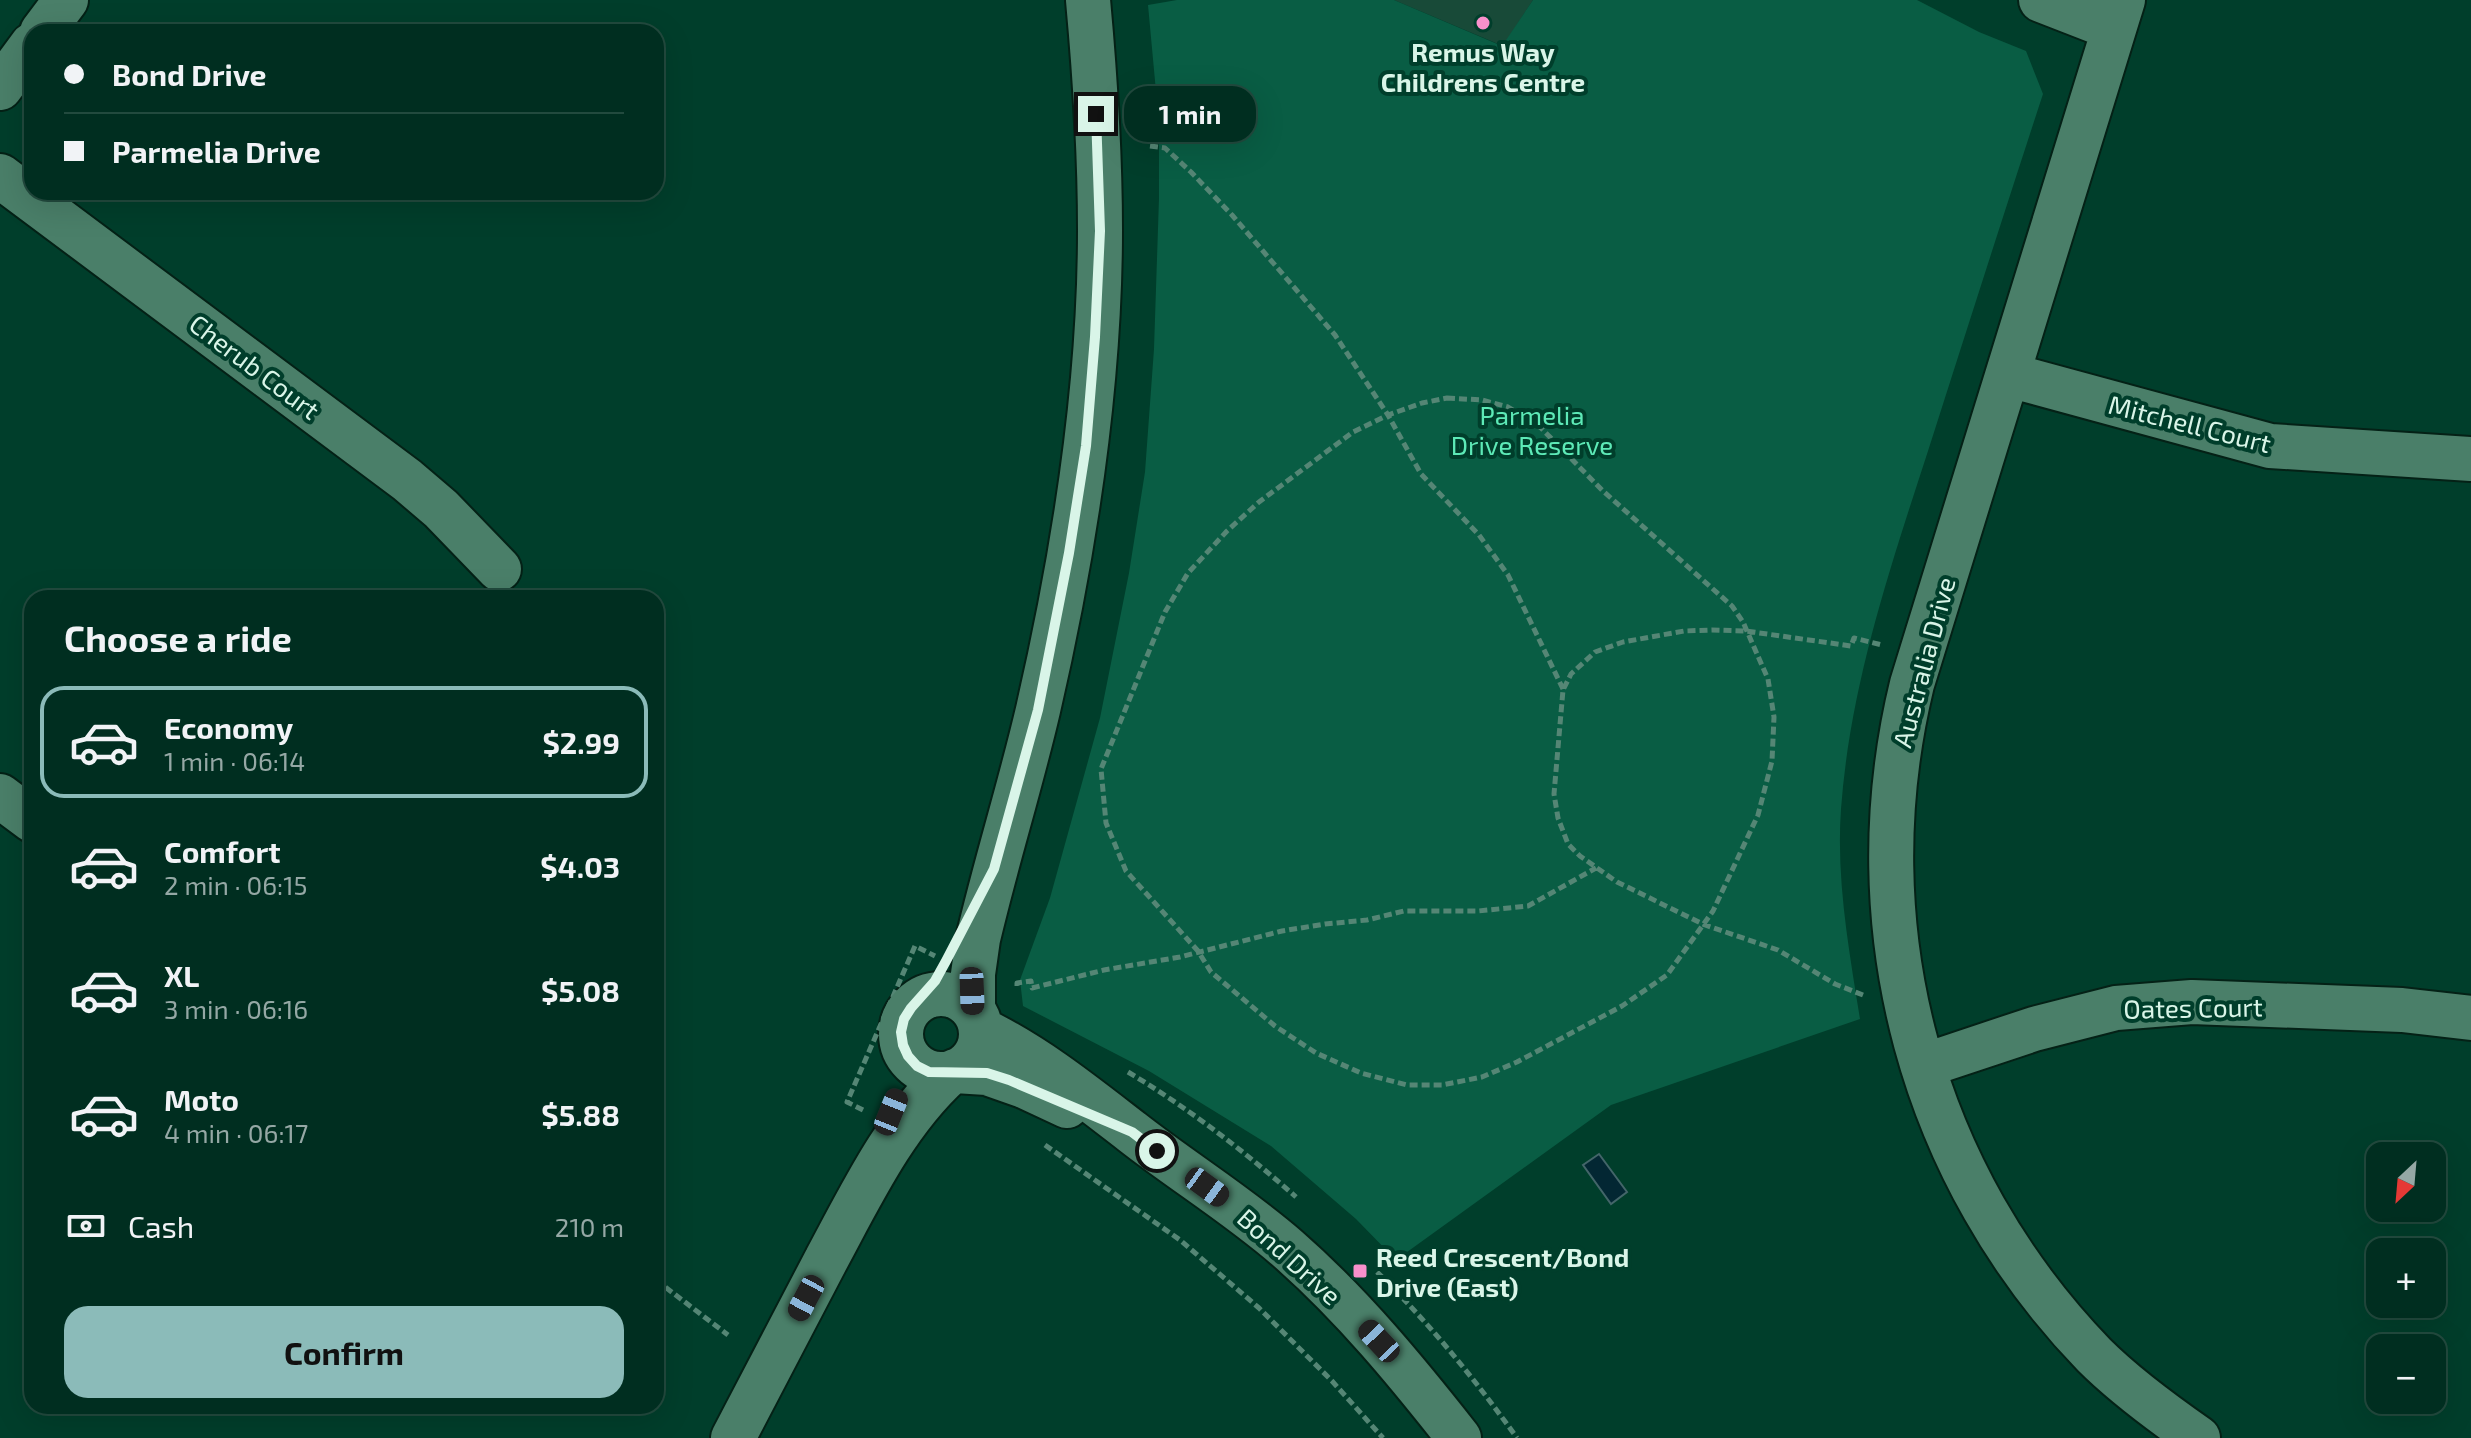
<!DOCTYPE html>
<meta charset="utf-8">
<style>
:root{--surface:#002e20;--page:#0e3a2d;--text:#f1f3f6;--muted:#95a8a5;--line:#224a3e;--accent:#8bbbb9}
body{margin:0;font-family:"Exo 2",sans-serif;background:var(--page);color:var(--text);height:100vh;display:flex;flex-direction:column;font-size:30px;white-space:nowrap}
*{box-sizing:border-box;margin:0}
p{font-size:26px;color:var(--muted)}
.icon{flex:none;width:44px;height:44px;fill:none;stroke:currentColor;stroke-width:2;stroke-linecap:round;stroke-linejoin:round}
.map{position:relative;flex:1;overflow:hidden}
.panel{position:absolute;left:24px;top:590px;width:640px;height:824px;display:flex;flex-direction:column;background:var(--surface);border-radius:24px;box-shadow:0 8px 32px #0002,0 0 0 2px var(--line)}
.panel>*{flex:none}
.hud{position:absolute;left:24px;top:24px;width:640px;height:176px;border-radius:24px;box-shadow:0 8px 32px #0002,0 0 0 2px var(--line);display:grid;align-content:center;height:176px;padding:0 40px;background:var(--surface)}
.needle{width:52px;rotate:206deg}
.buttons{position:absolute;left:2366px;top:1142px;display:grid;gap:16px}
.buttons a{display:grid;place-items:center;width:80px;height:80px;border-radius:16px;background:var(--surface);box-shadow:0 8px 32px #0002,0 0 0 2px var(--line);font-size:40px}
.end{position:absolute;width:36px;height:36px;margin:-18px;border:10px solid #d9f5e8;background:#111;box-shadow:0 0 0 4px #111}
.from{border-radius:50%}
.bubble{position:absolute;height:56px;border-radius:24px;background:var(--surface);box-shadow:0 8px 32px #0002,0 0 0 2px var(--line);font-size:26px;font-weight:700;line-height:56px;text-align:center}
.car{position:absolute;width:24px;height:48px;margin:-24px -12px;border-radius:10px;box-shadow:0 0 6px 2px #0007;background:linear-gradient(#222 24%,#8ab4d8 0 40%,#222 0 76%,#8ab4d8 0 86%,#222 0)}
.hud b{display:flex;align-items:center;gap:28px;height:76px;font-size:30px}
.hud b+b{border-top:2px solid var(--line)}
.hud i{width:20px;height:20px;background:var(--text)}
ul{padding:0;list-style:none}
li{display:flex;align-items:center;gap:24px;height:112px;margin:0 16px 12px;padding:0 24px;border:4px solid transparent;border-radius:24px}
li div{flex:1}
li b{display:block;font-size:30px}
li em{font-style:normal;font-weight:700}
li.active{border-color:var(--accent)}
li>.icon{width:72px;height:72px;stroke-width:1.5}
h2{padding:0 40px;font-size:36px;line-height:96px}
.pay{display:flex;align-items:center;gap:20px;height:88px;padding:0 40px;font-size:30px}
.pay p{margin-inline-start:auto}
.cta{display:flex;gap:16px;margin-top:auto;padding:16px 40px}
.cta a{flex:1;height:92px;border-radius:24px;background:var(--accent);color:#111;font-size:32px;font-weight:700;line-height:92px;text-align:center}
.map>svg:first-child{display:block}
</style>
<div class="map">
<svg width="2471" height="1438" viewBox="0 0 2471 1438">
<rect width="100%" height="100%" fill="#003e2b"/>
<path fill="#184a38" d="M1394 0H1533L1503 46Z"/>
<path fill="#095d44" d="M1177 0H1394L1502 46 1533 0H1917L1979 32 2026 51 2043 94C2004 213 1966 332 1928 451 1890 568 1850 686 1841 809 1836 879 1849 950 1860 1019L1611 1105 1396 1260 1356 1219 1271 1146 1149 1071 1023 1006 1020 980 1050 898 1100 718 1129 573 1145 472 1154 349 1159 198V124L1148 5Z"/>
<path fill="#032733" stroke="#436569" stroke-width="2" d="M1599 1154 1627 1192 1611 1204 1583 1165Z"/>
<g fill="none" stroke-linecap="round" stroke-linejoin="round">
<defs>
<path id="minor" d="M2041 0 2113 28
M2123 0 1912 684C1853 926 1921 1176 2094 1355 2125 1386 2162 1413 2198 1438
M42 32 66 0
M0 88 32 45
M0 176 407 480 441 509 499 569
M2009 375 2270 446 2471 459
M0 796 32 820
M901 1034a40 40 0 1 1 80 0a40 40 0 1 1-80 0Z
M973 1010V974L978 939C996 862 1020 787 1038 710 1074 554 1100 391 1100 230 1100 154 1095 76 1088 0
M982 1030C1037 1057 1084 1095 1132 1132 1183 1172 1239 1206 1288 1249 1352 1305 1407 1372 1459 1438
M1923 1066 2034 1029 2116 1008 2192 1002 2402 1010 2471 1018
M955 1071 987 1073 1024 1086 1067 1106
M733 1438C764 1378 795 1319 826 1260 861 1195 895 1123 950 1073"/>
</defs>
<use href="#minor" stroke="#042116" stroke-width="48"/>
<path stroke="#558675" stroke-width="5" stroke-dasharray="8 4" stroke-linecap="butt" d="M1150 146 1165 148 1191 172 1232 215 1335 335 1388 415 1421 474 1479 535 1508 575 1563 689
M1447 398 1482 400 1508 407 1541 428 1603 491 1732 606 1743 622 1768 679 1774 717 1772 761 1758 815 1713 911 1667 975 1622 1006 1517 1062 1482 1077 1442 1085H1407L1361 1073 1316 1053 1275 1026 1211 972 1198 951 1126 871 1106 823 1101 769 1165 612 1188 573 1227 531 1259 502 1353 432 1388 415 1422 403Z
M1017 986V983L1031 981 1032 988 1104 970 1180 957 1282 931 1325 924 1367 920 1404 911H1478L1528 906 1596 868
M1863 995 1835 984 1778 950 1705 925 1617 882 1580 856 1568 844 1558 818 1554 794 1563 690 1571 674 1595 652 1623 642 1684 631 1712 630 1746 631 1851 646 1854 638 1882 645
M1128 1072C1188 1108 1243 1150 1296 1197
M863 1110 847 1102 915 946 935 956
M1045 1145 1180 1240 1259 1308 1332 1381 1383 1438
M1377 1272C1429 1323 1474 1378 1517 1438
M656 1280 728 1335"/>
<use href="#minor" stroke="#4a7f69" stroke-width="44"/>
</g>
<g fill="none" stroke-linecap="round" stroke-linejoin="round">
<path stroke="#d9f5e8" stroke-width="10" d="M1096 114 1100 231 1095 337 1086 446 1069 553 1038 710 994 869 946 961 935 981 911 1008 904 1019 901 1032 903 1045 908 1056 917 1066 929 1072 987 1073 1009 1080 1132 1132 1157 1151"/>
</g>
<g fill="#f890cb" stroke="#003e2b" stroke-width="3">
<circle cx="1483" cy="23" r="8"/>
<rect x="1352" y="1263" width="16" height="16" rx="4"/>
</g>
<g text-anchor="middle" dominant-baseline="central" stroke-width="8" stroke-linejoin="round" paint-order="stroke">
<g font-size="26" font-weight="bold" fill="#d9f5e8" stroke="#003e2b">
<text x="1483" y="51">Remus Way<tspan x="1483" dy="30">Childrens Centre</tspan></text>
<text x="1376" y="1256" text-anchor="start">Reed Crescent/Bond<tspan x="1376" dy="30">Drive (East)</tspan></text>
</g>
<g font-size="26" fill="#d9f5e8" stroke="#003e2b">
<text transform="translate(255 366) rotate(37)">Cherub Court</text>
<text transform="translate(2190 423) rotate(14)">Mitchell Court</text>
<text transform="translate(1923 662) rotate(-75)">Australia Drive</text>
<text transform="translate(2193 1007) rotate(-1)">Oates Court</text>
<text transform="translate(1290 1256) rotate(42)">Bond Drive</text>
</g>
<g font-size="26" fill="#5deab7" stroke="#003e2b">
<text x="1532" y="414">Parmelia<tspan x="1532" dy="30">Drive Reserve</tspan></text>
</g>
</g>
</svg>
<div class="buttons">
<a><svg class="needle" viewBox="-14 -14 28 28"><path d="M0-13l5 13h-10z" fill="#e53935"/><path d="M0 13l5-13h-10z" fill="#95a8a5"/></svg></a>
<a>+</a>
<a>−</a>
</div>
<i class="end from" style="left:1157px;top:1151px"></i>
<i class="end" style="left:1096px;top:114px"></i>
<div class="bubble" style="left:1124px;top:86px;width:132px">1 min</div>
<i class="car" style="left:972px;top:991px;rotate:178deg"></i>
<i class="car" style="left:891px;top:1112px;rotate:22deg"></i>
<i class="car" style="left:1207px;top:1187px;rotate:126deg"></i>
<i class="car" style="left:806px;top:1298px;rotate:208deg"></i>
<i class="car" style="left:1379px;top:1341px;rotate:317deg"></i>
<div class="hud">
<b><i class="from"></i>Bond Drive</b>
<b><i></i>Parmelia Drive</b>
</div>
<section class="panel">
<h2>Choose a ride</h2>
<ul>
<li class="active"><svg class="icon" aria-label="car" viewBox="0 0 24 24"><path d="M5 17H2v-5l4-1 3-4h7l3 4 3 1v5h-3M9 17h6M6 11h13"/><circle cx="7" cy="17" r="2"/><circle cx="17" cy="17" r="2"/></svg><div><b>Economy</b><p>1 min · 06:14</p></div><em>$2.99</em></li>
<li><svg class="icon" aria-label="car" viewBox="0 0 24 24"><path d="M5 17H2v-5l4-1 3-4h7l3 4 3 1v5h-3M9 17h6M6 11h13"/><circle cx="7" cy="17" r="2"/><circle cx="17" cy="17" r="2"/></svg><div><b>Comfort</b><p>2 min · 06:15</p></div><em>$4.03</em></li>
<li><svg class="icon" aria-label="car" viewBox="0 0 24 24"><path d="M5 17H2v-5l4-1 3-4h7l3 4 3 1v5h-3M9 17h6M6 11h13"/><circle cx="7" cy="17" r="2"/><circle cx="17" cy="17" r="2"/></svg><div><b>XL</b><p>3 min · 06:16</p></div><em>$5.08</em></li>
<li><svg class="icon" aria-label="car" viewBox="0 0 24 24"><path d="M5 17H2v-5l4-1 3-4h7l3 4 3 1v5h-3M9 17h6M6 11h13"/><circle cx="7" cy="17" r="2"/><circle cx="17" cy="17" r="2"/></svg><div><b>Moto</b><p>4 min · 06:17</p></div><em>$5.88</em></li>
</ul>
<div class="pay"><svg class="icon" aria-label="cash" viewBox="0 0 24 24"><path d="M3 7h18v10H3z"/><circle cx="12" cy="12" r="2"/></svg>Cash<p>210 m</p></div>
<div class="cta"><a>Confirm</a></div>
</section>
</div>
